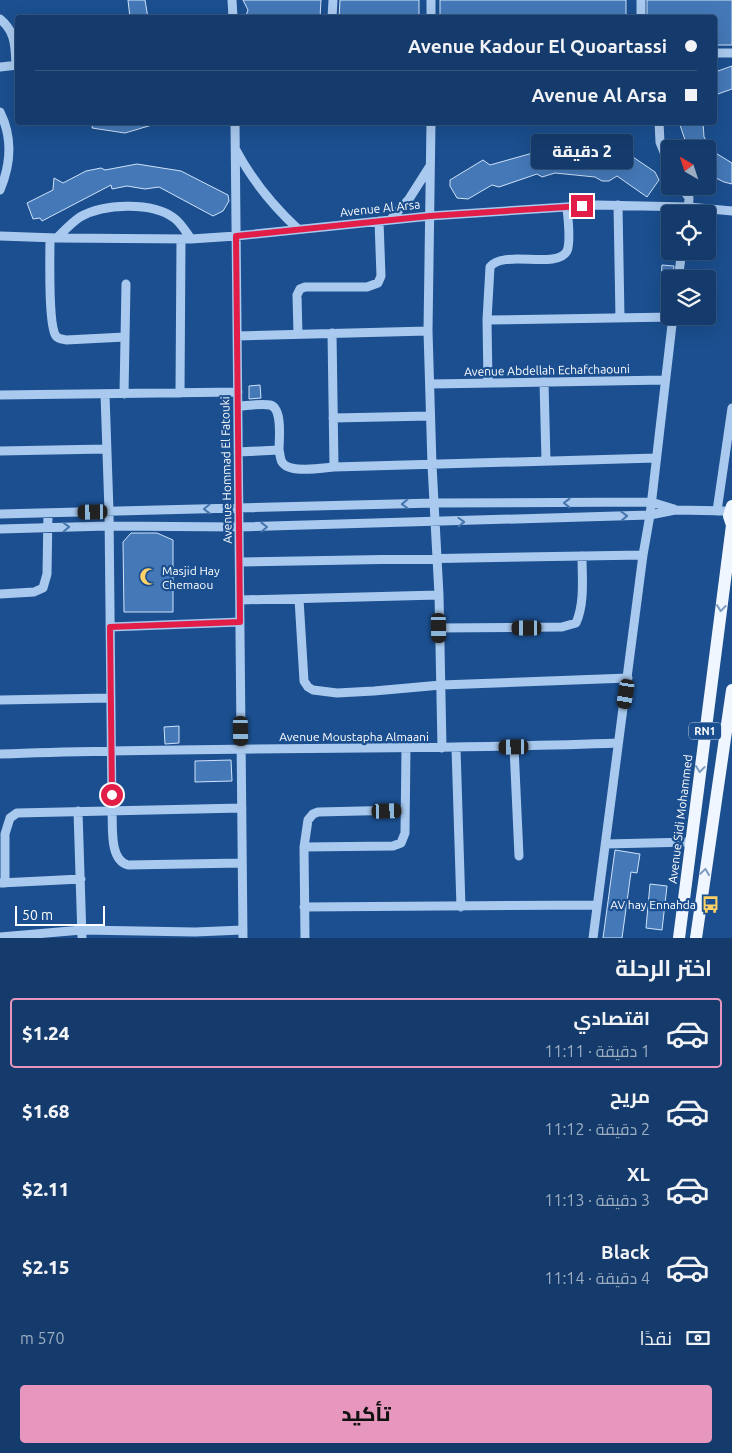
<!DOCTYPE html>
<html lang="ar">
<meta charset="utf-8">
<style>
:root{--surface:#143b6b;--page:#214673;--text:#f1f3f6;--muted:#9dadc1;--line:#33557e;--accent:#e797bd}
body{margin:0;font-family:Ubuntu,Cairo,sans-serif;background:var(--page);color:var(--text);direction:rtl;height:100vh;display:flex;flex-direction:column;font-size:19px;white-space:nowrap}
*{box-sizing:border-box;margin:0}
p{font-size:16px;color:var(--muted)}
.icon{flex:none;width:28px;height:28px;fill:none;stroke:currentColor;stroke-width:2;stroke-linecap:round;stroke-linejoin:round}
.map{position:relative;height:938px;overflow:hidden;direction:ltr}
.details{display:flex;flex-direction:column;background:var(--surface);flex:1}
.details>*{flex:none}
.top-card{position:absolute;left:15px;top:15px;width:702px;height:110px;border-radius:5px;box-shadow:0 5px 20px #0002,0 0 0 1px var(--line);direction:rtl;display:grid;align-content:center;height:110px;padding:0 20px;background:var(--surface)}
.needle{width:32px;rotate:321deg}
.tools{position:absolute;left:661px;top:140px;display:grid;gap:10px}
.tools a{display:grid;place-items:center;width:55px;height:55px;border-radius:5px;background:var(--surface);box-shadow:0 5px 20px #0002,0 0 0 1px var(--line);font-size:25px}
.scale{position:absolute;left:15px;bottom:12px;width:90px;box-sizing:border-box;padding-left:5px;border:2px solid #fff;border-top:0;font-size:14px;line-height:18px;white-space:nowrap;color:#fff;-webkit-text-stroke:4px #1b4f8f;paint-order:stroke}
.end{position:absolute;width:22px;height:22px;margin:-11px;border:6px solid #e11d48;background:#fff;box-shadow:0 0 0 2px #fff}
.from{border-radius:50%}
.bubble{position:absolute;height:35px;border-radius:5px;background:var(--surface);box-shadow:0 5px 20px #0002,0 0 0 1px var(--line);font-size:16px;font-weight:800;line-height:35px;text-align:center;direction:rtl}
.car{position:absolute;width:15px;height:30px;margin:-15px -8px;border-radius:6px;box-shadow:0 0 4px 1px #0007;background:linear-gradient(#222 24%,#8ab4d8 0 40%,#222 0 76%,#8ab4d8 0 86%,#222 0)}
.top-card b{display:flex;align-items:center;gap:18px;height:48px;font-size:19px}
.top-card b+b{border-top:1px solid var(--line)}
.top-card i{width:12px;height:12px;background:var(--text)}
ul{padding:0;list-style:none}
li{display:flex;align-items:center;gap:15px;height:70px;margin:0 10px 8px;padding:0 10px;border:2px solid transparent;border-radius:5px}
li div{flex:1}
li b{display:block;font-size:19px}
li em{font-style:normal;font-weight:800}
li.on{border-color:var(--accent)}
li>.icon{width:45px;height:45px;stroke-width:1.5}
h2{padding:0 20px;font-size:22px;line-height:60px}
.pay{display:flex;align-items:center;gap:12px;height:55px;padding:0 20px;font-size:19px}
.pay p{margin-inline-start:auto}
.button{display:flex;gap:10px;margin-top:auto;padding:10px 20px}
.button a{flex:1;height:58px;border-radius:5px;background:var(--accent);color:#111;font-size:20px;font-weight:800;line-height:58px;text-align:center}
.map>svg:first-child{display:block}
</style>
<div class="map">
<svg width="732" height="938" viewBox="0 0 732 938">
<rect width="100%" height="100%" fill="#1b4f8f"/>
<path fill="#4478b7" stroke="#cfe3fa" d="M128 0H145L148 18H130Z
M243 0H321L320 18H245L248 10Z
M340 0H419V18H339Z
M440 0H626V18H440Z
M647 0H732V45H715V18H647Z
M732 66V89L715 95V72Z
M93 122H152V125L125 133 92 128Z
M679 122H703L704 137 712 149H709L732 163V184L724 182 708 174V149H688Z
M547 149 572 151 576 153 582 152 604 153 620 165 626 157H633L655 172 659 180 647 197 617 176 609 181H602L595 177 555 173 542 177 537 174 499 187 492 185 468 199 457 198 450 186V180L483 160 490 165Z
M137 164 181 171 228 195 229 201 223 211 213 216 159 187 145 189 127 186 112 189 111 185 42 221 40 218 33 219 27 203 53 190 54 178 63 183 86 171 101 168 105 170Z
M662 265 674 266 672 279H661Z
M260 385 261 398 249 399V386Z
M131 533H157L173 540V612H124L123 542Z
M179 726V743L165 744 164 727Z
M231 760 232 781 195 782V761Z
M615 850 640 854 637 873 631 872 622 938H603Z
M650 884 667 886 662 930 646 928Z"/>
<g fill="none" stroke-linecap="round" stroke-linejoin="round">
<path stroke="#a9c9ee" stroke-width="9" d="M232 0 233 18
M431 0V18
M332 18 333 0
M641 18V0
M0 19C16 32 15 47 16 65
M715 53H732
M0 67 18 65
M0 112C13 138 11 164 0 190
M235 122 243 938
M431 122 428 331 432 465 439 595 442 748
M659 122 660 142 670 167
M236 150C252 180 273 206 298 229
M681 186 689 198 688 214
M618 205 620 318
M390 220 409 199 430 166
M0 236 57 238 191 239 236 236 430 216 597 205 689 207 732 211
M50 238C50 254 48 326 56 336 58 339 62 339 66 340L125 337
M57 238C64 231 71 223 80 217 103 204 151 201 174 218 181 223 186 232 191 239
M678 279 682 251
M487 320 673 317
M332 333 334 467
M298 334 297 295 300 289 305 287H367L378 283 381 276 379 221
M237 336 428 331
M544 382 546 461
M488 383 487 320 490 267C503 249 557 270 567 251 571 242 568 218 567 208
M430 384 665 380
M180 393 181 239
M105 394 109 511 112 810C113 827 109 860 128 865L242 863
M124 394 126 284
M0 395 238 392
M238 406C248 406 261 403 270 405 283 408 279 440 279 450
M333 418 430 416
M0 451 106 449
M238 452 279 450C280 453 280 459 282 462 289 474 321 468 334 467L656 458
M717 511 732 408
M0 514 434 503 651 502 674 509
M0 529 108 526 239 527 650 515 675 510 730 511
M240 562 643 555
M0 594 34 592 43 588 47 574 48 513
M299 599 304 681 308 687 313 690 337 693 374 691 441 685 628 678
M240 600 439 595
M110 627 240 622
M439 628 562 627 576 623C585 603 582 577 582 556
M0 700 110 698
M514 747 519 856
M456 748 461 907
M0 754C206 746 412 751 618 743
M78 811 82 938
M606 844 691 842
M304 847 393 846 401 843 405 833 406 748
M0 883 81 879
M5 883V834L10 818 17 813 242 808
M304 907 597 905
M0 937 82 930 195 932 243 930
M305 938 304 847 308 820 313 814 318 812 404 810
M593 938 643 555 650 515 673 316"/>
<path stroke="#f0f6ff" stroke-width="12" d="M732 506 729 516 732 525
M679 938 732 525
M696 938 732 690"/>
</g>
<defs><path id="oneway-chevron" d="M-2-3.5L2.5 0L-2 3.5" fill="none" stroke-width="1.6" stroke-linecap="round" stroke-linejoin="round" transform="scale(1.25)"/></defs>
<g stroke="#4674ac">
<use href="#oneway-chevron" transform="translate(567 503) rotate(180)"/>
<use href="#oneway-chevron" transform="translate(405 504) rotate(178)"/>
<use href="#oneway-chevron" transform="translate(207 509) rotate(179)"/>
<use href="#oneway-chevron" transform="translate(624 516) rotate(-2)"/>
<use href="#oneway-chevron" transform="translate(461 522) rotate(-2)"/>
<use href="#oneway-chevron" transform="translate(66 527) rotate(-2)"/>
<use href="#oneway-chevron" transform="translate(264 527) rotate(-1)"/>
</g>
<g stroke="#7b9ac1">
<use href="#oneway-chevron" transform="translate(721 608) rotate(97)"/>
<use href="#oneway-chevron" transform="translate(700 769) rotate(97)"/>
<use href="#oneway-chevron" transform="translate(705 872) rotate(-82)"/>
</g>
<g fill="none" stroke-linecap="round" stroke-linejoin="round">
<path stroke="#e11d48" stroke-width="6" d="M112 795 110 627 240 622 236 236 430 216 582 206"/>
</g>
<defs>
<symbol id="mosque-bare" viewBox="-9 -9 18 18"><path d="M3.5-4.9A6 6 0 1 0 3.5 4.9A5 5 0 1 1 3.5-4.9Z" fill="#ffd166" stroke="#1b4f8f" stroke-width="2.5" paint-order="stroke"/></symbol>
<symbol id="bus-bare" viewBox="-9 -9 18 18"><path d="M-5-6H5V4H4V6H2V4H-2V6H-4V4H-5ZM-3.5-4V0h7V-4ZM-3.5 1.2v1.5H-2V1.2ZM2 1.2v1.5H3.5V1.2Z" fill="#ffd166" stroke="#1b4f8f" stroke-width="2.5" paint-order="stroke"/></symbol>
</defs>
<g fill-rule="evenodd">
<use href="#mosque-bare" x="136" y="564" width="25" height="25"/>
<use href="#bus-bare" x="698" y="892" width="25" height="25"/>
</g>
<g text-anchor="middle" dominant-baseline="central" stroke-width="4.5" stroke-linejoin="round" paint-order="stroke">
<rect fill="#1b4f8f" stroke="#bbcadd" stroke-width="1" x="689" y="722.5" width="32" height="17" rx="4"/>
<g font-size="11" font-weight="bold" fill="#fff">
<text x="705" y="731">RN1</text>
</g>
<g font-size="12" fill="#fff" stroke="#1b4f8f">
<text transform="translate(380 208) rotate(-6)">Avenue Al Arsa</text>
<text transform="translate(547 370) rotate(-1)">Avenue Abdellah Echafchaouni</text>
<text transform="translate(226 470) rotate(-91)">Avenue Hommad El Fatouki</text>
<text x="354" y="736">Avenue Moustapha Almaani</text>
<text transform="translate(680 819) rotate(-83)">Avenue Sidi Mohammed</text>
</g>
<g font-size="12" fill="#fff" stroke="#1b4f8f" text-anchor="start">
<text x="162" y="570">Masjid Hay<tspan x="162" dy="14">Chemaou</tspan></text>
<text x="696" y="904" text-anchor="end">AV hay Ennahda</text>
</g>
</g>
</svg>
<div class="tools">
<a><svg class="needle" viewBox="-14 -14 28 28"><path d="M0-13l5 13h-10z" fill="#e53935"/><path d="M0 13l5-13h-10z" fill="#9dadc1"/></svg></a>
<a><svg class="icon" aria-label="locate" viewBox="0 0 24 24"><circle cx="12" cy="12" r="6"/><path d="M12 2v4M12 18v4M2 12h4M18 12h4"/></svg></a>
<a><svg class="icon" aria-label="layers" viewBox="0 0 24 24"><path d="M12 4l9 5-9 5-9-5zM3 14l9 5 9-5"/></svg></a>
</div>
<div class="scale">50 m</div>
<i class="end from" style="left:112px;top:795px"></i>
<i class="end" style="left:582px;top:206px"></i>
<div class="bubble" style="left:531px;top:134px;width:102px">2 دقيقة</div>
<i class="car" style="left:93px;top:512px;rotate:269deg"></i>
<i class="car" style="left:439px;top:628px;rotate:179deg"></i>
<i class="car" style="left:527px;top:628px;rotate:270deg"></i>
<i class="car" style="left:626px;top:694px;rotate:189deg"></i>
<i class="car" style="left:241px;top:731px;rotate:179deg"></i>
<i class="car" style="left:514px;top:747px;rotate:269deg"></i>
<i class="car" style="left:387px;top:811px;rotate:88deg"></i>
<div class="top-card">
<b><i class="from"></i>Avenue Kadour El Quoartassi</b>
<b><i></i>Avenue Al Arsa</b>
</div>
</div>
<section class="details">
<h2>اختر الرحلة</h2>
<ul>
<li class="on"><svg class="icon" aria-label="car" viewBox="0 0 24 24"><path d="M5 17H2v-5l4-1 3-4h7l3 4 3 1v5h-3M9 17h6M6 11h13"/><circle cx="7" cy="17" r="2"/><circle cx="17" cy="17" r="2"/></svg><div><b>اقتصادي</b><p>1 دقيقة · 11:11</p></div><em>$1.24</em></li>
<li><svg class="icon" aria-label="car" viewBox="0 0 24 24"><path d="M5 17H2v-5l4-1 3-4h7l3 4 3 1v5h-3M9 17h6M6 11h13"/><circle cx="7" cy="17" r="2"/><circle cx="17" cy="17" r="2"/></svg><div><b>مريح</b><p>2 دقيقة · 11:12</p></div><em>$1.68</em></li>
<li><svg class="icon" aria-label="car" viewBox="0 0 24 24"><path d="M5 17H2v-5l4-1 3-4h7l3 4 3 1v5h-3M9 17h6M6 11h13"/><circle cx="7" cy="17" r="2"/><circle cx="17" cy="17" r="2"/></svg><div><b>XL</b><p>3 دقيقة · 11:13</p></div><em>$2.11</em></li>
<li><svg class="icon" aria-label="car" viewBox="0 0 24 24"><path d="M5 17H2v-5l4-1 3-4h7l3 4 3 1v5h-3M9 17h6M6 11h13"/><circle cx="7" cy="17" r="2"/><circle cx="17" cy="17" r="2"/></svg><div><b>Black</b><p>4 دقيقة · 11:14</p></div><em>$2.15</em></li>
</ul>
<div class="pay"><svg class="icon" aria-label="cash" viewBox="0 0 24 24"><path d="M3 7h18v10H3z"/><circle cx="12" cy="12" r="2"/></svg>نقدًا<p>570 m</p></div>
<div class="button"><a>تأكيد</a></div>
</section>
